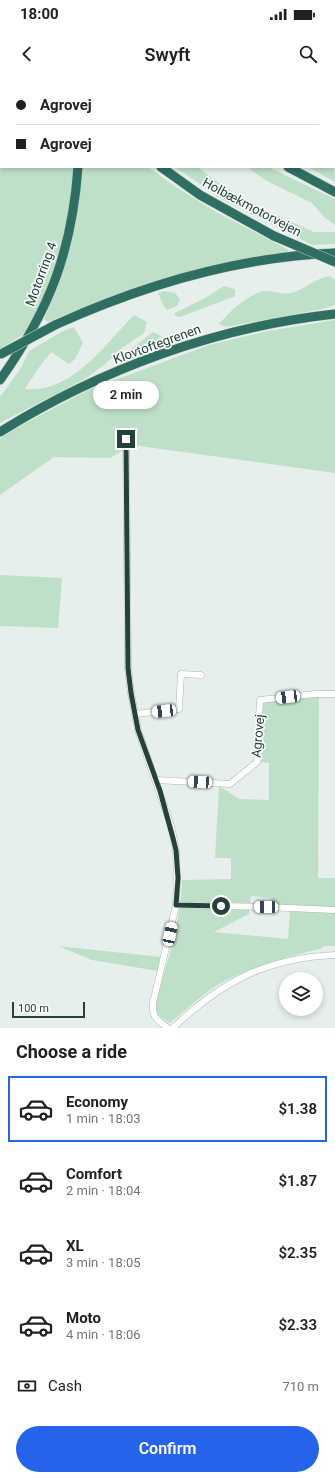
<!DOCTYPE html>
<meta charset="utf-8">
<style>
:root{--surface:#fff;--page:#f2f2f2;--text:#202124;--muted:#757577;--line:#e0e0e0;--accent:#2563eb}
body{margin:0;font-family:Roboto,sans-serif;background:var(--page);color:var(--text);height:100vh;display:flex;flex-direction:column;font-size:15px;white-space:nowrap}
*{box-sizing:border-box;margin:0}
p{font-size:13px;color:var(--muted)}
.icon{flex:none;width:22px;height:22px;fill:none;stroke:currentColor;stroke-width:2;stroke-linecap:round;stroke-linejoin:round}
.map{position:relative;height:948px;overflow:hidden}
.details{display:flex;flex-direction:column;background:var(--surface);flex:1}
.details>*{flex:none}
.guide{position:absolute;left:0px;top:0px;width:335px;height:88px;box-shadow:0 2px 6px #0003;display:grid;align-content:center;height:88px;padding:0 16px;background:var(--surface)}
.tools{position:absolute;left:279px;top:892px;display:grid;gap:8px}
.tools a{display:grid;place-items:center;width:44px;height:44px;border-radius:50%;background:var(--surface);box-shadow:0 2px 6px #0003;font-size:20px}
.scale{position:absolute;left:12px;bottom:10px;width:73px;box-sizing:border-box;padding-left:4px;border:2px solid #24423a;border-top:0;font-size:11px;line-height:14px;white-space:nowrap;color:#24423a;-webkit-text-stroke:3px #f7fbf9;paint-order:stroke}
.end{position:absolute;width:18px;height:18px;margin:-9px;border:5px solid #24423a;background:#fff;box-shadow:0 0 0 2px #fff}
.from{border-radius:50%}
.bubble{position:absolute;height:28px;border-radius:14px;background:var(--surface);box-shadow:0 2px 6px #0003;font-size:13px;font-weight:600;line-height:28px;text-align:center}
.car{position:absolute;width:12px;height:24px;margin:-12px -6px;border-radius:5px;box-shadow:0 0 3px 1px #0007;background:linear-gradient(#fff 24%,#345 0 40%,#fff 0 76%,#345 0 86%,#fff 0)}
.guide b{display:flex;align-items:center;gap:14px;height:38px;font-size:15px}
.guide b+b{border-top:1px solid var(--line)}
.guide i{width:10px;height:10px;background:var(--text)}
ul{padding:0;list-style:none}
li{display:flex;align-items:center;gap:12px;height:66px;margin:0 8px 6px;padding:0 8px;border:2px solid transparent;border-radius:0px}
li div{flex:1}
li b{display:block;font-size:15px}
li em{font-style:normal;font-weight:600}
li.on{border-color:var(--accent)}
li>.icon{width:36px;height:36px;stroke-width:1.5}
h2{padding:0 16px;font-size:18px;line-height:48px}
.pay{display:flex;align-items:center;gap:10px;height:44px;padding:0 16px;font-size:15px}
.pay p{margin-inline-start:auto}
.cta{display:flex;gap:8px;margin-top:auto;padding:8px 16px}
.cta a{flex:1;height:46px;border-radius:24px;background:var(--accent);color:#fff;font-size:16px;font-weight:600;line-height:46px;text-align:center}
.status{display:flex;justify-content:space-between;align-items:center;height:28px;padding:0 20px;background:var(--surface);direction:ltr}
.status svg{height:11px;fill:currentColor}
header{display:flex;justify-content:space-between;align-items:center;height:52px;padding:0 16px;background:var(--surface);font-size:18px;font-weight:600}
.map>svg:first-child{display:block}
</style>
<div class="status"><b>18:00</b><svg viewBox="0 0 49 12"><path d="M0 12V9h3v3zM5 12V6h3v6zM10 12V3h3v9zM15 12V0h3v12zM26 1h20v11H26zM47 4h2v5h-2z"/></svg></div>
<header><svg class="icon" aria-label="back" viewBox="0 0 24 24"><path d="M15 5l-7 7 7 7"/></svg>Swyft<svg class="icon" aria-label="search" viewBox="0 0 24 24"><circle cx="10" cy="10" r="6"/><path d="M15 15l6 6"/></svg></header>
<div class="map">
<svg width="335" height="948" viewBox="0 0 335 948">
<rect width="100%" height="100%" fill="#e6efeb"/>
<path fill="#d4dfda" d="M214 0H335V82L334 1Z"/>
<path fill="#bfe0c8" d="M0 0 43 1H1V87H75L71 126 57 186 29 251 0 269Z
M334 81 335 102 308 87H334Z
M83 87H148L176 107 216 132 289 170 287 173C256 178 225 182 194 190 144 203 95 222 48 242L44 239C67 189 78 142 83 87Z
M175 87H197L226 108 273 134 314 152H335V164L312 165 222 119Z
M247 87H268L335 119V145L324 137 312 123 265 100Z
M330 196 335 200V223L334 225 323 229 226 247 219 244C229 232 250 212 266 211 274 211 283 215 291 213 306 209 315 198 330 196Z
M224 206 235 209V216L180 237 175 236V233L207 217Z
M165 211 175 213 180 219 177 226 167 230 162 223 158 213Z
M134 235 147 242 144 253 122 268 104 285 85 299 0 343V317L21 288 29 271 63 251 74 247 83 263 75 279 69 284 51 272 40 286 25 309C72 314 105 264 134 235Z
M335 240V393L132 365 110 378 54 377 0 415V359L7 353 88 310 209 265 268 251Z
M153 252 161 256 152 266 131 277 127 276 128 271Z
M0 495 62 498 58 548 0 546Z
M319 616 318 798H335V828L275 826 270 818 251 816 249 834 214 852 288 859 290 831 335 833V866H325L322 868C285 878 246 887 213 908 198 918 184 932 170 943L157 935 155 924C167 882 181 843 182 800L231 799V778H215L219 706 239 719 269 720V683L261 682 263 621Z
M58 866 161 877 158 891 92 880Z"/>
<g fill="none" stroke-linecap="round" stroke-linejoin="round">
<defs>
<path id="minor" d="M126 359 128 588 131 613 138 650 171 746 176 769 177 798 176 825 153 923C152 938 157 940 168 948
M135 634 179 629 181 594 201 595
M156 700 230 704 257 682 260 620 315 614H335
M176 825 266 827 335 830
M173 948C222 901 267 878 335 875"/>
<path id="highway" d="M50 0 51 1
M64 0 65 1
M168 0 169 1
M161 87 200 115 274 156
M288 87 335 112
M55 245C143 205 237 177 335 173
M0 300C49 231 72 172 78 87
M0 352C101 289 216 247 335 234"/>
</defs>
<use href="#minor" stroke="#a8b8b2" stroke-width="7"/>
<use href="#highway" stroke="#c2cac8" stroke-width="10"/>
<use href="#minor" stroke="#fff" stroke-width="6"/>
<use href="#highway" stroke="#2f6f62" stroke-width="9"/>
<defs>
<path id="highway-bridge" d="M274 156 335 182
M1 274 55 245"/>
</defs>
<use href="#highway-bridge" stroke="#c2cac8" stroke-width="10" stroke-linecap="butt"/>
<use href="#highway-bridge" stroke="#2f6f62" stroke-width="9"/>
</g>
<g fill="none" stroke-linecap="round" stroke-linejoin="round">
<path stroke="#24423a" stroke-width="5" d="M126 359 128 588 131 613 138 650 160 711 173 758 176 770 178 798 176 825 221 826"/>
</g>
<g text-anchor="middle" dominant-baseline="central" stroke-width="3.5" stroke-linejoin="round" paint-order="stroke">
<g font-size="13" fill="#24423a" stroke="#f7fbf9">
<text transform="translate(252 127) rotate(28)">Holbækmotorvejen</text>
<text transform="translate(41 194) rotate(-70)">Motorring 4</text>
<text transform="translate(157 264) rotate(-20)">Klovtoftegrenen</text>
<text transform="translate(258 656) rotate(-85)">Agrovej</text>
</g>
</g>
</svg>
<div class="tools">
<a><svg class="icon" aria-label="layers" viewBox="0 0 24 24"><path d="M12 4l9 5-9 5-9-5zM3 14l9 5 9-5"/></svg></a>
</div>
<div class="scale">100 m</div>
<i class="end from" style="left:221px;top:826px"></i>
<i class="end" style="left:126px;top:359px"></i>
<div class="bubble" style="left:93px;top:301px;width:66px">2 min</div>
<i class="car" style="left:288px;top:617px;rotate:263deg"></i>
<i class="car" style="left:164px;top:631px;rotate:264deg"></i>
<i class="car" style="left:200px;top:702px;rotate:273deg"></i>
<i class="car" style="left:266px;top:827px;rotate:271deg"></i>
<i class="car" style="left:170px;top:854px;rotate:12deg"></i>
<div class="guide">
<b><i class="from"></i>Agrovej</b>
<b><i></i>Agrovej</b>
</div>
</div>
<section class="details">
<h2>Choose a ride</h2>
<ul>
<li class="on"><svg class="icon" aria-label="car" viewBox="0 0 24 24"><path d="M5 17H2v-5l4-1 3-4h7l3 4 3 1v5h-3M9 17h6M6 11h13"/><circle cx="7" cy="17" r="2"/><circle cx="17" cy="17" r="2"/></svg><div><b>Economy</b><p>1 min · 18:03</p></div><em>$1.38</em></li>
<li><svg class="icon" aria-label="car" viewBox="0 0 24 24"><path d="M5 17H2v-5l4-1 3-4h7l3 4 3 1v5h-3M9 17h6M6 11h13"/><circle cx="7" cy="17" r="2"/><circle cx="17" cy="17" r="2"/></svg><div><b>Comfort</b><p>2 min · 18:04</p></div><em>$1.87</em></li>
<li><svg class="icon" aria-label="car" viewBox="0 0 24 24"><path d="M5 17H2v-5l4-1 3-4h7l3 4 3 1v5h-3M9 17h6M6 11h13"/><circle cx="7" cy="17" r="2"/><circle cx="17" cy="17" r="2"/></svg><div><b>XL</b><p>3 min · 18:05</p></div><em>$2.35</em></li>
<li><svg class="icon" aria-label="car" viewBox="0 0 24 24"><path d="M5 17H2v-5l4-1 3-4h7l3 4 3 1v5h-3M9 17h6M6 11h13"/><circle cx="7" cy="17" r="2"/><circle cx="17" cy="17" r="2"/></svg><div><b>Moto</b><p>4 min · 18:06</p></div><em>$2.33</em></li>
</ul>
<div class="pay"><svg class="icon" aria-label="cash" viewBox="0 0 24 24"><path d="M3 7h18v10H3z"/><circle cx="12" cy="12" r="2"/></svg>Cash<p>710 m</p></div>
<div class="cta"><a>Confirm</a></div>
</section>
